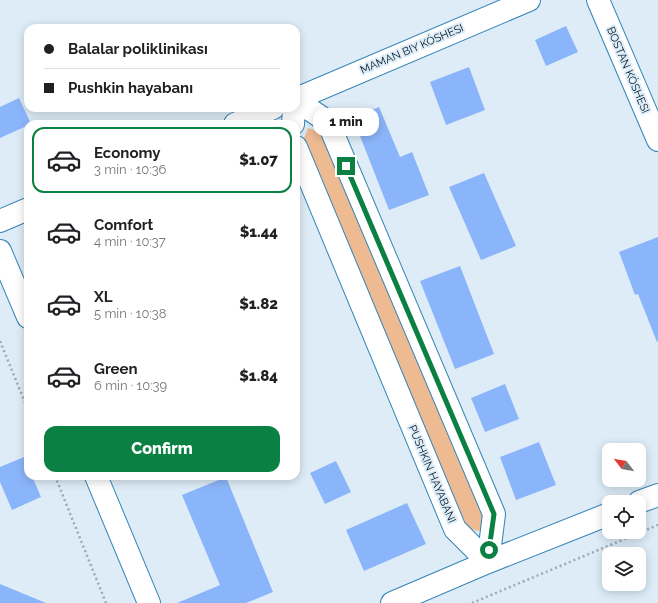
<!DOCTYPE html>
<meta charset="utf-8">
<style>
:root{--surface:#fff;--page:#f6f6f6;--text:#202124;--muted:#757577;--line:#e0e0e0;--accent:#0b8043}
body{margin:0;font-family:Raleway,sans-serif;background:var(--page);color:var(--text);height:100vh;display:flex;flex-direction:column;font-size:15px;white-space:nowrap}
*{box-sizing:border-box;margin:0}
p{font-size:13px;color:var(--muted)}
.icon{flex:none;width:22px;height:22px;fill:none;stroke:currentColor;stroke-width:2;stroke-linecap:round;stroke-linejoin:round}
.map{position:relative;flex:1;overflow:hidden}
.side{position:absolute;left:24px;top:120px;width:276px;height:360px;display:flex;flex-direction:column;background:var(--surface);border-radius:12px;box-shadow:0 2px 10px #0003}
.side>*{flex:none}
.banner{position:absolute;left:24px;top:24px;width:276px;height:88px;border-radius:12px;box-shadow:0 2px 10px #0003;display:grid;align-content:center;height:88px;padding:0 20px;background:var(--surface)}
.needle{width:26px;rotate:301deg}
.controls{position:absolute;left:602px;top:443px;display:grid;gap:8px}
.controls a{display:grid;place-items:center;width:44px;height:44px;border-radius:8px;background:var(--surface);box-shadow:0 2px 10px #0003;font-size:20px}
.end{position:absolute;width:18px;height:18px;margin:-9px;border:5px solid #0b8043;background:#fff;box-shadow:0 0 0 2px #fff}
.from{border-radius:50%}
.bubble{position:absolute;height:28px;border-radius:12px;background:var(--surface);box-shadow:0 2px 10px #0003;font-size:13px;font-weight:800;line-height:28px;text-align:center}
.banner b{display:flex;align-items:center;gap:14px;height:38px;font-size:15px}
.banner b+b{border-top:1px solid var(--line)}
.banner i{width:10px;height:10px;background:var(--text)}
ul{padding:7px 0 0;list-style:none}
li{display:flex;align-items:center;gap:12px;height:66px;margin:0 8px 6px;padding:0 12px;border:2px solid transparent;border-radius:12px}
li div{flex:1}
li b{display:block;font-size:15px}
li em{font-style:normal;font-weight:800}
li.active{border-color:var(--accent)}
li>.icon{width:36px;height:36px;stroke-width:1.5}
.action{display:flex;gap:8px;margin-top:auto;padding:8px 20px}
.action a{flex:1;height:46px;border-radius:12px;background:var(--accent);color:#fff;font-size:16px;font-weight:800;line-height:46px;text-align:center}
.map>svg:first-child{display:block}
</style>
<div class="map">
<svg width="658" height="603" viewBox="0 0 658 603">
<rect width="100%" height="100%" fill="#ddecf7"/>
<path fill="#edba92" d="M308 128 320 132 485 521 479 531 468 529 303 141Z"/>
<path fill="#8bb5fa" d="M566 26 578 52 546 66 535 40Z
M469 67 485 110 446 125 430 82Z
M19 98 31 124 0 138V107Z
M379 107 400 157 412 152 429 195 389 210 353 118Z
M484 173 516 246 481 260 449 187Z
M658 237V341L657 342 638 294 635 295 619 252Z
M460 266 494 354 455 369 420 281Z
M505 384 519 419 485 432 471 398Z
M539 442 556 485 516 500 500 457Z
M24 457 28 466V476H32L41 497 12 510 0 482V467Z
M336 461 351 492 325 504 310 473Z
M226 477 273 592 246 603H177L220 585 182 495Z
M407 503 426 544 364 571 346 530Z
M0 584 46 603H0Z"/>
<g fill="none" stroke-linecap="round" stroke-linejoin="round">
<defs>
<path id="minor" d="M598 0 658 140
M296 99 529 0
M296 100 328 122 494 514 488 562
M235 124 273 108
M293 124 294 108
M296 147 455 529 488 562
M0 221 28 209
M0 251 28 317
M96 476 149 603
M639 502 658 495
M392 603 488 562 609 514"/>
</defs>
<use href="#minor" stroke="#3384b6" stroke-width="24"/>
<path stroke="#99aab7" stroke-width="2.5" stroke-dasharray="2 3" stroke-linecap="butt" d="M0 341 28 410
M55 476 106 603
M472 603 658 525"/>
<use href="#minor" stroke="#fff" stroke-width="22"/>
</g>
<g fill="none" stroke-linecap="round" stroke-linejoin="round">
<path stroke="#0b8043" stroke-width="5" d="M346 166 494 514 489 550"/>
</g>
<g text-anchor="middle" dominant-baseline="central" stroke-width="4" stroke-linejoin="round" paint-order="stroke">
<g font-size="11" fill="#021a2a" stroke="#ddecf7">
<text transform="translate(412 49) rotate(-23)">MAMAN BIY KÓSHESI</text>
<text transform="translate(628 70) rotate(67)">BOSTAN KÓSHESI</text>
<text transform="translate(432 474) rotate(67)">PUSHKIN HAYABANI</text>
</g>
</g>
</svg>
<div class="controls">
<a><svg class="needle" viewBox="-14 -14 28 28"><path d="M0-13l5 13h-10z" fill="#e53935"/><path d="M0 13l5-13h-10z" fill="#757577"/></svg></a>
<a><svg class="icon" aria-label="locate" viewBox="0 0 24 24"><circle cx="12" cy="12" r="6"/><path d="M12 2v4M12 18v4M2 12h4M18 12h4"/></svg></a>
<a><svg class="icon" aria-label="layers" viewBox="0 0 24 24"><path d="M12 4l9 5-9 5-9-5zM3 14l9 5 9-5"/></svg></a>
</div>
<i class="end from" style="left:489px;top:550px"></i>
<i class="end" style="left:346px;top:166px"></i>
<div class="bubble" style="left:313px;top:108px;width:66px">1 min</div>
<div class="banner">
<b><i class="from"></i>Balalar poliklinikası</b>
<b><i></i>Pushkin hayabanı</b>
</div>
<section class="side">
<ul>
<li class="active"><svg class="icon" aria-label="car" viewBox="0 0 24 24"><path d="M5 17H2v-5l4-1 3-4h7l3 4 3 1v5h-3M9 17h6M6 11h13"/><circle cx="7" cy="17" r="2"/><circle cx="17" cy="17" r="2"/></svg><div><b>Economy</b><p>3 min · 10:36</p></div><em>$1.07</em></li>
<li><svg class="icon" aria-label="car" viewBox="0 0 24 24"><path d="M5 17H2v-5l4-1 3-4h7l3 4 3 1v5h-3M9 17h6M6 11h13"/><circle cx="7" cy="17" r="2"/><circle cx="17" cy="17" r="2"/></svg><div><b>Comfort</b><p>4 min · 10:37</p></div><em>$1.44</em></li>
<li><svg class="icon" aria-label="car" viewBox="0 0 24 24"><path d="M5 17H2v-5l4-1 3-4h7l3 4 3 1v5h-3M9 17h6M6 11h13"/><circle cx="7" cy="17" r="2"/><circle cx="17" cy="17" r="2"/></svg><div><b>XL</b><p>5 min · 10:38</p></div><em>$1.82</em></li>
<li><svg class="icon" aria-label="car" viewBox="0 0 24 24"><path d="M5 17H2v-5l4-1 3-4h7l3 4 3 1v5h-3M9 17h6M6 11h13"/><circle cx="7" cy="17" r="2"/><circle cx="17" cy="17" r="2"/></svg><div><b>Green</b><p>6 min · 10:39</p></div><em>$1.84</em></li>
</ul>
<div class="action"><a>Confirm</a></div>
</section>
</div>
